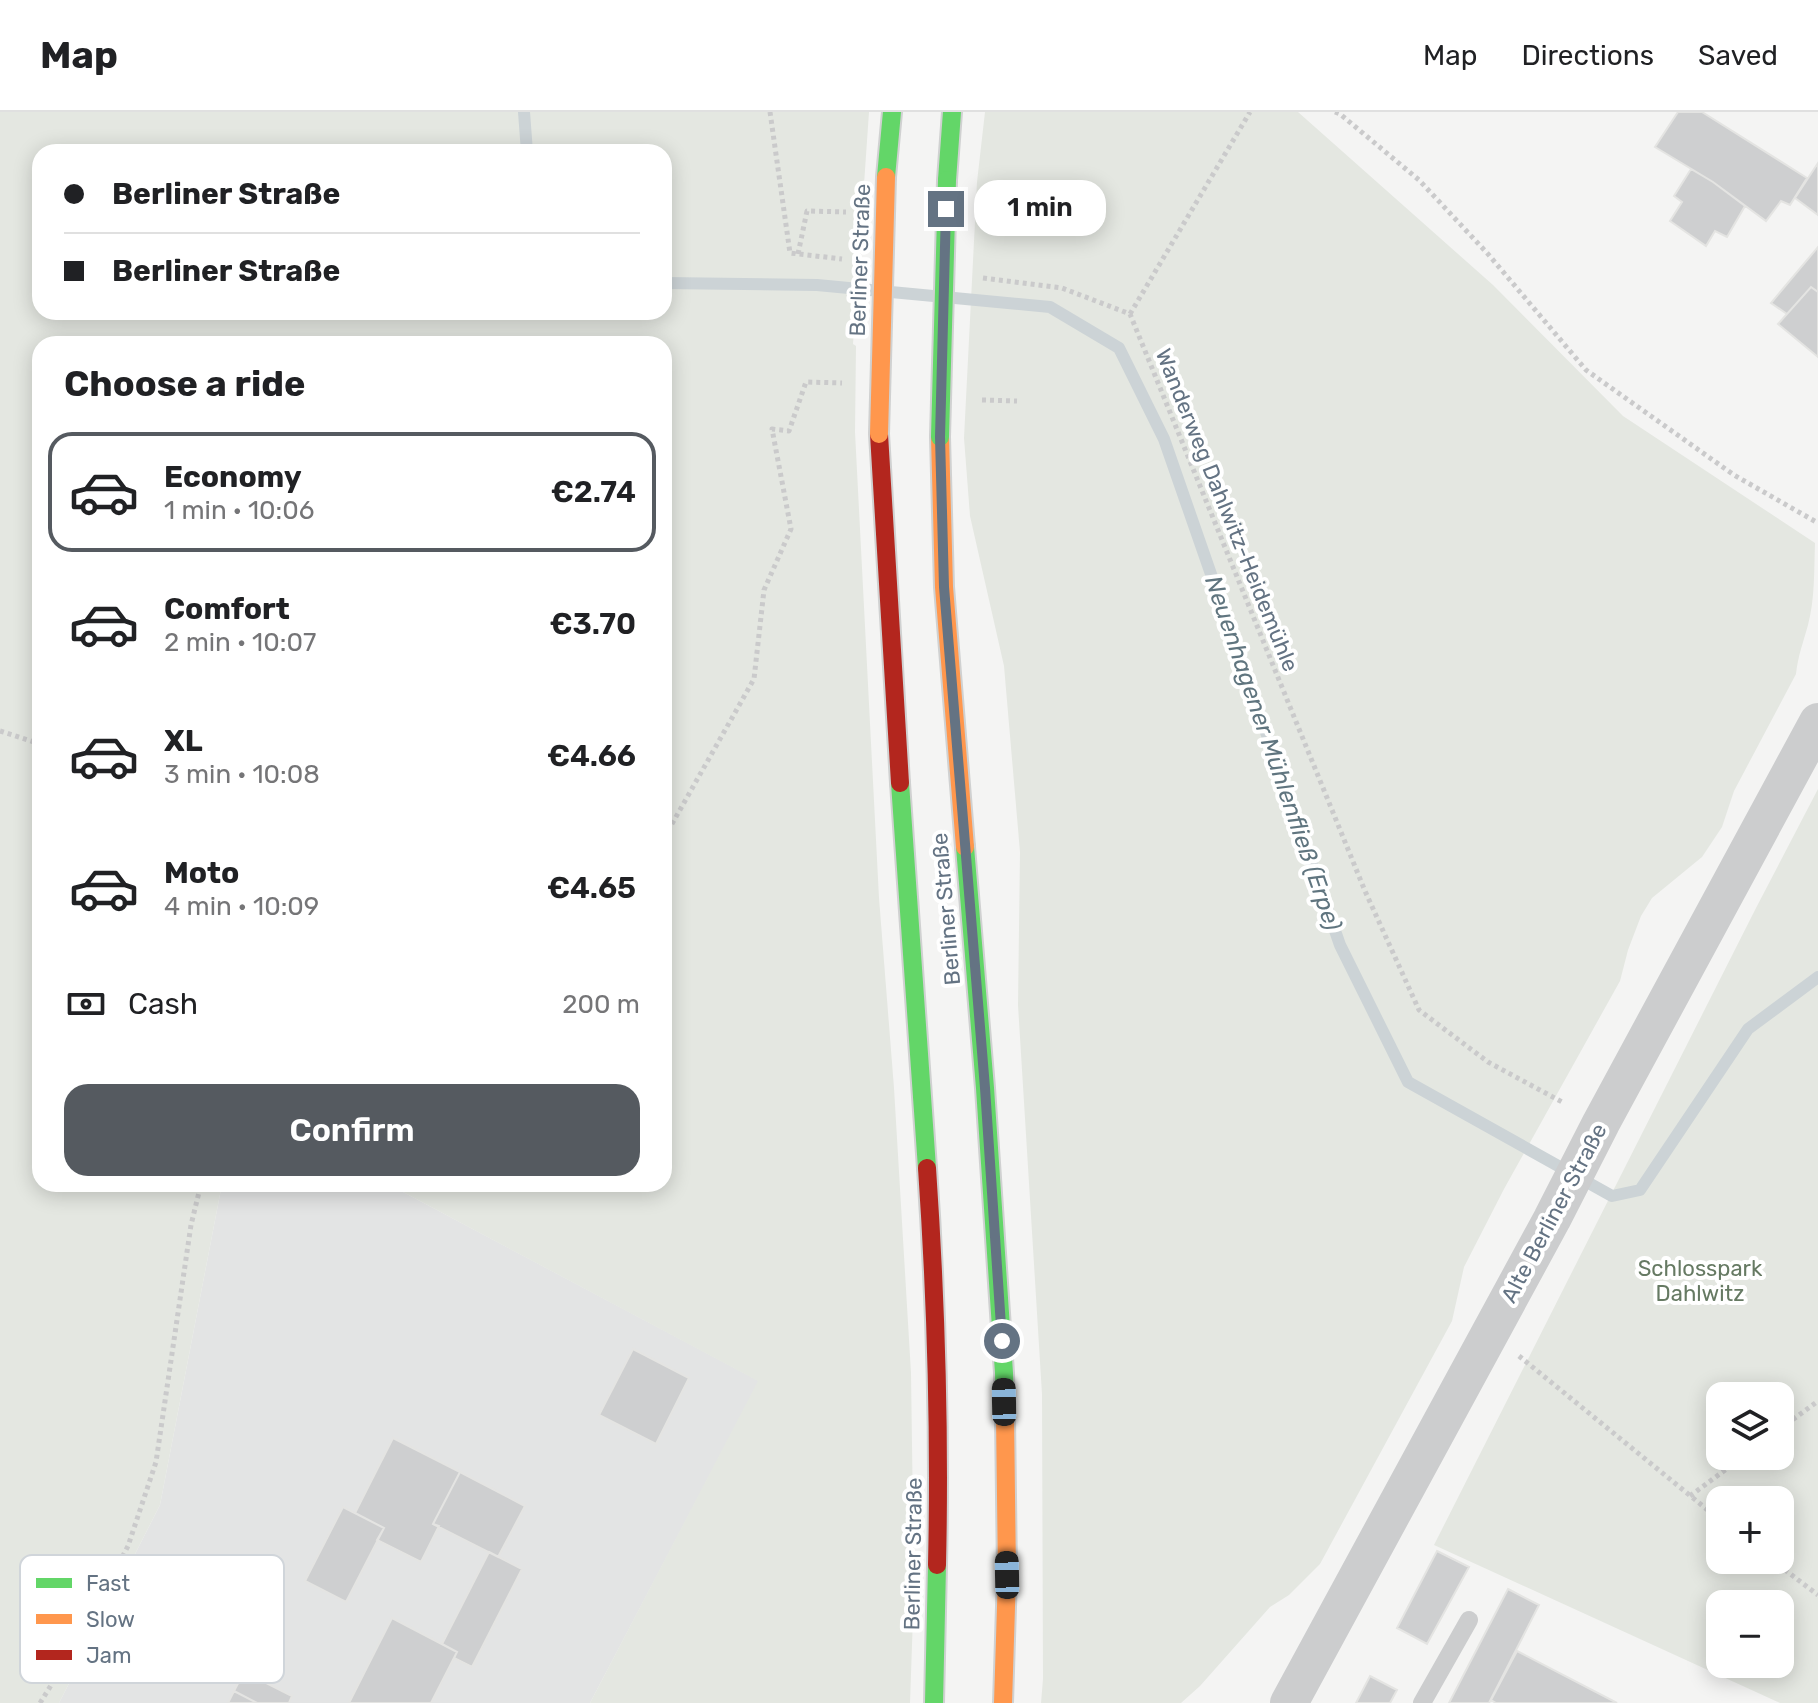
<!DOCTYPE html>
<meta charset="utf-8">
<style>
:root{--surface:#fff;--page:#f2f2f2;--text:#202124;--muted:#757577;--line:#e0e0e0;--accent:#555a60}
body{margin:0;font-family:Rubik,sans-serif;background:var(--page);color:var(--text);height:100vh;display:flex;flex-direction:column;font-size:30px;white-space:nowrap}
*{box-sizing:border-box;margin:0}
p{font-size:26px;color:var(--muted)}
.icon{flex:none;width:44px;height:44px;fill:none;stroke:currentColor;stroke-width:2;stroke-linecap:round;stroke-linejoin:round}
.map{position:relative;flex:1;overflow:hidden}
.sheet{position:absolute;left:32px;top:224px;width:640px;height:856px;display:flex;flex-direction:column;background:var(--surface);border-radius:24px;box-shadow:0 4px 20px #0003}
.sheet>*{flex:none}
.top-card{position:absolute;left:32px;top:32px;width:640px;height:176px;border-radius:24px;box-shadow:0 4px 20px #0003;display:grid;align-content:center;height:176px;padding:0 32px;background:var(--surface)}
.fabs{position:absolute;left:1706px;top:1270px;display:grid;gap:16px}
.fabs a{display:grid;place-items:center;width:88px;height:88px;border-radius:16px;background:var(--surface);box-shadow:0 4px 20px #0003;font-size:40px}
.end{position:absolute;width:36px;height:36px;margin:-18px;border:10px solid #647383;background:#fff;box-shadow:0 0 0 4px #fff}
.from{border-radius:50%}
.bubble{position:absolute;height:56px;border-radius:24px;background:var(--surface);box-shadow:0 4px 20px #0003;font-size:26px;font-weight:600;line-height:56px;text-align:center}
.car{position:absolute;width:24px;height:48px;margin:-24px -12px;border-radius:10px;box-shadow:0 0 6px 2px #0007;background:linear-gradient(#222 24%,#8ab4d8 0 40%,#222 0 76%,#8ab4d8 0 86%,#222 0)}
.top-card b{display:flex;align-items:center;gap:28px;height:76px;font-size:30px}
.top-card b+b{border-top:2px solid var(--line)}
.top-card i{width:20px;height:20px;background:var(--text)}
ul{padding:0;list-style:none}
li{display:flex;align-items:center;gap:24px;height:120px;margin:0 16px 12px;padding:0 16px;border:4px solid transparent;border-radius:24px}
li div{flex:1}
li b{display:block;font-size:30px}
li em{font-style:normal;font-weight:600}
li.selected{border-color:var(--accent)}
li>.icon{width:72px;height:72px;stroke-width:1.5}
h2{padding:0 32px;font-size:36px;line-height:96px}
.pay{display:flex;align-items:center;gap:20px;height:88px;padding:0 32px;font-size:30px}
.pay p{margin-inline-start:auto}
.button{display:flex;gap:16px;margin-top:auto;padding:16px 32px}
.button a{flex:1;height:92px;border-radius:24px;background:var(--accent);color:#fff;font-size:32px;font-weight:600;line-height:92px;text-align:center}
header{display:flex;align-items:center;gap:48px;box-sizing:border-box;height:112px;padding:0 40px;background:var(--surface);border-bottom:2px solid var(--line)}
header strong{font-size:38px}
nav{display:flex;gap:44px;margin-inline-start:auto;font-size:28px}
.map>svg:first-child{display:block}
</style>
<header>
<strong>Map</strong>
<nav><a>Map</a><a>Directions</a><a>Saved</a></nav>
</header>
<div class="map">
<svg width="1818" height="1591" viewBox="0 0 1818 1591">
<rect width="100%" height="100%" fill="#f4f4f3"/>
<path fill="#e3e4e4" d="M222 1072H388L759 1269 590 1591H59L160 1393Z"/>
<path fill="#e4e7e1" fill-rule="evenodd" d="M0 0H869L853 232 856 234 855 320 879 786 894 976 911 1261 914 1475 910 1591H590L758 1269 388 1072H664V232H40V1072H222L160 1393 59 1591H0ZM40 40H664V200H40Z
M985 0H1298L1493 173 1623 304 1815 431C1814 458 1815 487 1808 513 1803 531 1798 544 1796 562L1734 679 1722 715 1702 745 1652 786 1641 804 1628 838 1620 869 1504 1077 1464 1155 1452 1209 1320 1452 1289 1483 1270 1495 1200 1574 1181 1591H1041L1043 1567 1042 1282 1018 893 1020 740 1004 554 970 404 964 326 977 70Z
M1818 677V1591H1780L1434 1433 1756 796ZM1720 1284H1780V1344H1720ZM1720 1388H1780V1448H1720ZM1720 1492H1780V1552H1720Z"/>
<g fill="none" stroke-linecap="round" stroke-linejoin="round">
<path stroke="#ccd3d6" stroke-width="12" d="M524 0 527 40
M664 171 817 173 1050 195 1119 236 1164 327 1340 833 1408 970 1612 1084 1640 1078 1748 917 1818 865"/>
</g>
<path fill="#cecfd0" stroke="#e4e4e2" stroke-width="2" d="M1678 0H1702L1807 66 1790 93 1781 89 1766 109 1713 70 1655 35Z
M1818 51V103L1795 86Z
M1691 57 1713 70 1745 94 1727 125 1715 119 1706 134 1670 109 1682 90 1674 84Z
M1818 135V180L1811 175 1787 202 1771 191Z
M1811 175 1818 180V245L1778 212Z
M633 1237 689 1266 656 1332 599 1303Z
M393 1326 460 1360 433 1412 439 1414 421 1450 377 1428 384 1416 355 1401Z
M460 1360 525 1394 498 1445 433 1412Z
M343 1395 384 1416 346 1490 305 1469Z
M1437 1439 1469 1455 1427 1532 1397 1516Z
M489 1440 522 1457 472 1555 454 1546 457 1540 442 1532Z
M1508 1477 1539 1493 1489 1591H1449Z
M392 1506 457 1540 431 1591H349Z
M1517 1539 1617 1591H1496L1491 1588Z
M244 1560 292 1584 289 1591H257L234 1579Z
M1370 1564 1397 1578 1390 1591H1356Z
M234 1579 257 1591H228Z"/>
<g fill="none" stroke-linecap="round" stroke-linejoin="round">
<defs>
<path id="fast" d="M886 65 892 0
M947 68 952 0
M900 671 927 1056
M965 735 985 976 1004 1261 1005 1304
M934 1591 937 1453"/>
<path id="slow" d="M940 325 944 475 965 735
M1003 1591 1007 1463 1005 1304"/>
<path id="jam" d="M879 322 900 671
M927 1056C936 1188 940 1321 937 1453"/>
</defs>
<use href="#fast" stroke="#d0d1d1" stroke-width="22"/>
<use href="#slow" stroke="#d0d1d1" stroke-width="22"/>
<use href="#jam" stroke="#d0d1d1" stroke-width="22"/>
<path stroke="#cacacb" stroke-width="5" stroke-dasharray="4 4" stroke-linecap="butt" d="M770 0 790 141 842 147
M1335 0 1340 2 1419 68 1488 142 1586 258 1734 363 1818 411
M798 142 807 99 846 100
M983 166 1062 176 1130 202 1365 779 1419 898 1488 950 1564 991
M1130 202 1250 0
M982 288 1017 289
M0 619 40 632
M664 726 754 567 764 478 791 417 772 317 789 319 806 270 842 271
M1519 1244 1720 1408
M1780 1317 1818 1289
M1690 1384 1744 1344
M1772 1448 1818 1483
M40 1591 80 1527 128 1434 156 1350 191 1113 201 1072"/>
<path stroke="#cccdce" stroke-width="18" d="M1422 1591 1469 1508"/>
<path stroke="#cccdce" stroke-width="38" d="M1289 1591 1552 1107 1601 1011 1818 610"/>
<use href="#fast" stroke="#63d668" stroke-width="18"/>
<use href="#slow" stroke="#ff974d" stroke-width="18"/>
<use href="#jam" stroke="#b3261e" stroke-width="18"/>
<defs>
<path id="fast-bridge" d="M940 325 947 68"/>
<path id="slow-bridge" d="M879 322 886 65"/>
</defs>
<use href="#fast-bridge" stroke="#d0d1d1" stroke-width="22" stroke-linecap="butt"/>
<use href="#slow-bridge" stroke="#d0d1d1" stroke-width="22" stroke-linecap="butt"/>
<use href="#fast-bridge" stroke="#63d668" stroke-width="18"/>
<use href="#slow-bridge" stroke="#ff974d" stroke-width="18"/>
</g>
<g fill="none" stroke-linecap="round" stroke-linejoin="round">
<path stroke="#647383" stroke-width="10" d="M946 97 940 325 944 475 985 976 1002 1229"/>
</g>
<g text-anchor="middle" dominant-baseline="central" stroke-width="8" stroke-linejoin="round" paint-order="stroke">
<g font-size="22" fill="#647383" stroke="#fff">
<text transform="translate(860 148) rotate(-88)">Berliner Straße</text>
<text transform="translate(1227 398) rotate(68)">Wanderweg Dahlwitz-Heidemühle</text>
<text transform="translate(946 797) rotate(-95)">Berliner Straße</text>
<text transform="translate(1554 1101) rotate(-62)">Alte Berliner Straße</text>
<text transform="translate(913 1442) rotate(-89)">Berliner Straße</text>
</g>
<g font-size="22" fill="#667a63" stroke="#fff">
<text x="1700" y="1156">Schlosspark<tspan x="1700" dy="25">Dahlwitz</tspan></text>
</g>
<g font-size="24" font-style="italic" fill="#60757f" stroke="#fff">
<text transform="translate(1273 641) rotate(71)">Neuenhagener Mühlenfließ (Erpe)</text>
</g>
</g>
<rect x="20" y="1443" width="264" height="128" rx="12" fill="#fff" stroke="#d0d5da" stroke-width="2"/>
<rect x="36" y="1466" width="36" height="10" fill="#63d668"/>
<rect x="36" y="1502" width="36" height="10" fill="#ff974d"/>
<rect x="36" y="1538" width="36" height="10" fill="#b3261e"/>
<g font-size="22" fill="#647383">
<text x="86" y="1479">Fast</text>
<text x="86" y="1515">Slow</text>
<text x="86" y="1551">Jam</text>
</g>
</svg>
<div class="fabs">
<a><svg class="icon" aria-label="layers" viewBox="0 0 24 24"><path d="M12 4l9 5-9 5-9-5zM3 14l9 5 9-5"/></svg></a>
<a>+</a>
<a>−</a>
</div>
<i class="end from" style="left:1002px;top:1229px"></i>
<i class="end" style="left:946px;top:97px"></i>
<div class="bubble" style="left:974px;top:68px;width:132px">1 min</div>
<i class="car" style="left:1004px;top:1290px;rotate:359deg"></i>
<i class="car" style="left:1007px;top:1463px;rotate:359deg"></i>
<div class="top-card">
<b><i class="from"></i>Berliner Straße</b>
<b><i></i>Berliner Straße</b>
</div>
<section class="sheet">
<h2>Choose a ride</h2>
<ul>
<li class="selected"><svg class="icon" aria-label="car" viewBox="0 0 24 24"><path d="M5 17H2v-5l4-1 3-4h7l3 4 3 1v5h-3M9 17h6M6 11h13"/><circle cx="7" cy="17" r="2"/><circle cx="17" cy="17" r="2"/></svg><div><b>Economy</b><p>1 min · 10:06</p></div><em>€2.74</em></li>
<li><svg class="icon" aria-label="car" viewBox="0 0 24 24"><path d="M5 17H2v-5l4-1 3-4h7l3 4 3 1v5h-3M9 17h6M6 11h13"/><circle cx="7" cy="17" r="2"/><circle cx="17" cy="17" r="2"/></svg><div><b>Comfort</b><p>2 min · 10:07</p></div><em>€3.70</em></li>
<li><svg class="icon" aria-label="car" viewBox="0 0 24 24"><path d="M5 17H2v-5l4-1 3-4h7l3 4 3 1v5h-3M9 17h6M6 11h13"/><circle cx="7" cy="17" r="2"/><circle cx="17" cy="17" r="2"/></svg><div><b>XL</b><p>3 min · 10:08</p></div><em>€4.66</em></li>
<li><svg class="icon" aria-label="car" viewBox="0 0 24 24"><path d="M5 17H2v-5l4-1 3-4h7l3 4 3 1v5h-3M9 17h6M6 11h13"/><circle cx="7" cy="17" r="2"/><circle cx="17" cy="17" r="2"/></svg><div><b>Moto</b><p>4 min · 10:09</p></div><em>€4.65</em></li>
</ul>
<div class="pay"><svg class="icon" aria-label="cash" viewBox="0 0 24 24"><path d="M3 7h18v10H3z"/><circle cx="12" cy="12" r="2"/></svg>Cash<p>200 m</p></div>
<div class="button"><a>Confirm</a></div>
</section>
</div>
